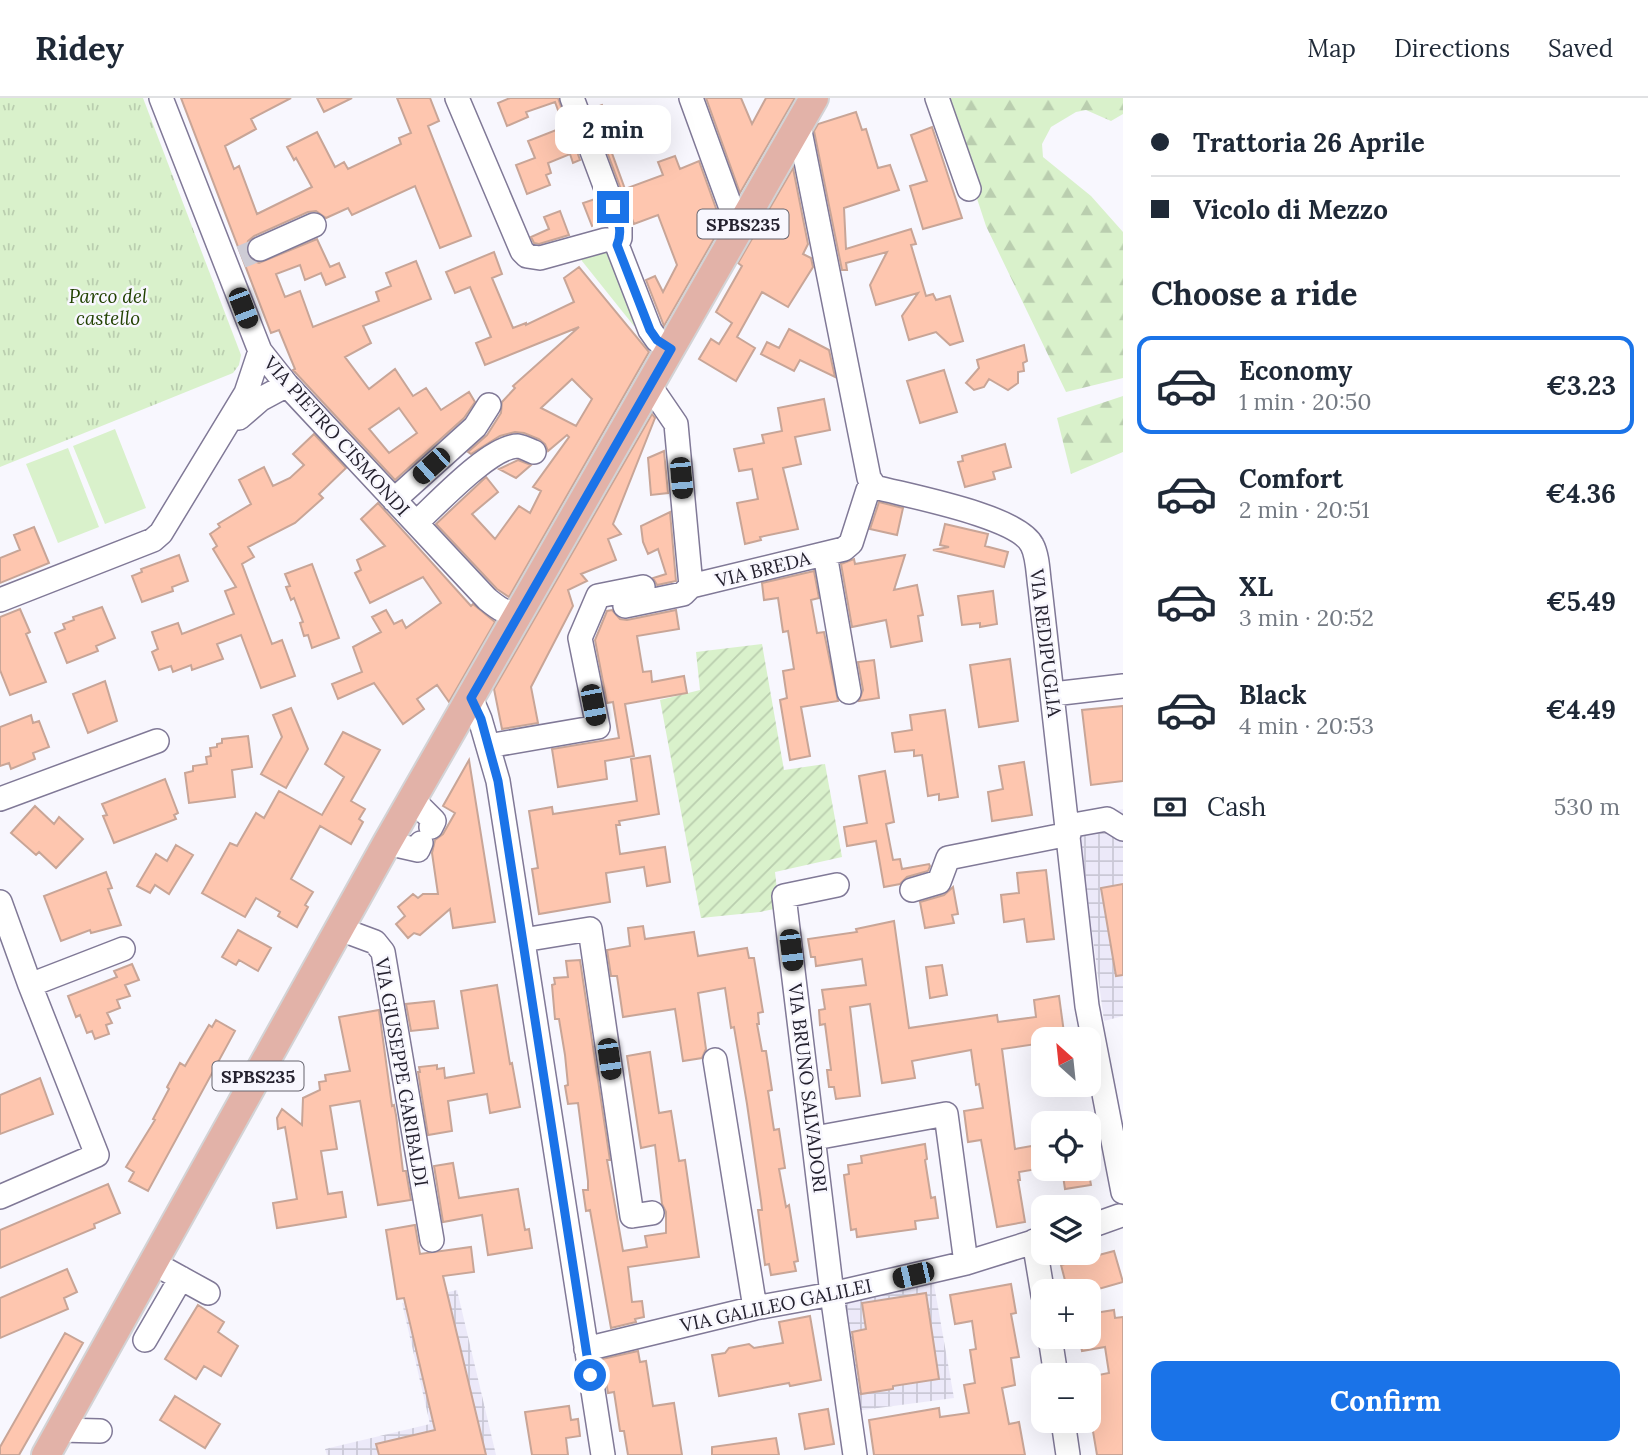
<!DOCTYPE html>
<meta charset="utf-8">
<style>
:root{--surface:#fff;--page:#f2f2f3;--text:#1f2937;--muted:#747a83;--line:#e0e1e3;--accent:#1a73e8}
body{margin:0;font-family:Lora,serif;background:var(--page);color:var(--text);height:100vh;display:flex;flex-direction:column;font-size:26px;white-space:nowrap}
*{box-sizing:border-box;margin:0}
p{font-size:23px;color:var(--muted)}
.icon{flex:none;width:38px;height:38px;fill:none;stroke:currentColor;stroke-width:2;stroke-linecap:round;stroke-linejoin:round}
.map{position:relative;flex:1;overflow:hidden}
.side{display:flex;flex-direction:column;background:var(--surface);width:525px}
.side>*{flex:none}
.hud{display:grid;align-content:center;height:154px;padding:0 28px;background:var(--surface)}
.needle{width:46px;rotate:333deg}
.controls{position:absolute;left:1031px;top:929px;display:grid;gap:14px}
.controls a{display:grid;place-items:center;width:70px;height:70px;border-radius:14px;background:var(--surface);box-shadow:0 7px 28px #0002;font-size:35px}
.end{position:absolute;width:32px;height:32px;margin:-16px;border:9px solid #1a73e8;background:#fff;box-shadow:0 0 0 4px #fff}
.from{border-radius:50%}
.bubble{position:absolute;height:49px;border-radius:14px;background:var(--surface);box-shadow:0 7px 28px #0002;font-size:23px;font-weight:700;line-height:49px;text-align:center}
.car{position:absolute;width:21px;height:42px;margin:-21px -10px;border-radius:9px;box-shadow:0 0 5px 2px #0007;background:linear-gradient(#222 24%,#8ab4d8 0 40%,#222 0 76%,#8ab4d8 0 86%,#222 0)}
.hud b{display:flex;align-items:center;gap:24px;height:66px;font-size:26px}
.hud b+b{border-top:2px solid var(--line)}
.hud i{width:18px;height:18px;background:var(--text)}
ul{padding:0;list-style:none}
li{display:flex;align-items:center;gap:21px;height:98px;margin:0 14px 10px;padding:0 14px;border:4px solid transparent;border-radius:14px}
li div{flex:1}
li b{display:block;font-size:26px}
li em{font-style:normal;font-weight:700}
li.active{border-color:var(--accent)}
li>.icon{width:63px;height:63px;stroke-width:1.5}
h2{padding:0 28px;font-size:32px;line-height:84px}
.pay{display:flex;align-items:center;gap:18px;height:77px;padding:0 28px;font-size:26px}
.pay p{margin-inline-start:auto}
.action{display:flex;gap:14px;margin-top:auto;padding:14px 28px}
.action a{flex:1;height:80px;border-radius:14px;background:var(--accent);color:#fff;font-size:28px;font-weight:700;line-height:80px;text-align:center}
header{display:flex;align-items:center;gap:42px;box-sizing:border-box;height:98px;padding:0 35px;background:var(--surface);border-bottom:2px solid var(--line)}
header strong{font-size:33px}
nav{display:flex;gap:38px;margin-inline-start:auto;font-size:24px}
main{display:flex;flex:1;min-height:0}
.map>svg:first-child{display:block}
</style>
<header>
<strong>Ridey</strong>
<nav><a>Map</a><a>Directions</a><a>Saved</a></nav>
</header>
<main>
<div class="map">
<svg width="1123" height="1357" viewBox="0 0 1123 1357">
<defs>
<pattern id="industrial-grid" width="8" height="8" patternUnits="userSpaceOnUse" patternTransform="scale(1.75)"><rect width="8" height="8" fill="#ece9f9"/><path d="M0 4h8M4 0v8" fill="none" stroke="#cac8d6"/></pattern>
<pattern id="forest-firs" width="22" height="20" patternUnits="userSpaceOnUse" patternTransform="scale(1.75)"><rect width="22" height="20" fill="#d9f1cb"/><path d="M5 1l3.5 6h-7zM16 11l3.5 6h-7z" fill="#baceaf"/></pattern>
<pattern id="park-tufts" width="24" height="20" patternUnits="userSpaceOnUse" patternTransform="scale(1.75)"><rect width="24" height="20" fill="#d9f1cb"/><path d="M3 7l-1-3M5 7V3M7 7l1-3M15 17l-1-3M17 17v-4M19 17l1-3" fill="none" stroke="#baceaf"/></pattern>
<pattern id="garden-furrows" width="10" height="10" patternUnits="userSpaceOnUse" patternTransform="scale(1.75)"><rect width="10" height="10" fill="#d9f1cb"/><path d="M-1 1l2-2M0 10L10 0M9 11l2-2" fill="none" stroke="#baceaf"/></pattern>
</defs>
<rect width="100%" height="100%" fill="#f8f7fe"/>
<path fill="url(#industrial-grid)" d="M1123 711V918L1104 923 1077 720Z
M933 1181 954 1300 855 1313 839 1202Z
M457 1192 496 1357H327L325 1351 430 1326 402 1205Z"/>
<path fill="#d9f1cb" d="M602 151 609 154 640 226 634 228 578 158Z
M115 331 146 410 105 426 73 348Z
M68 350 99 429 58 445 26 366Z"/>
<path fill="url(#forest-firs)" d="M944 0H1123V16L1111 23 1086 12 1076 14 1051 29 1042 46 1043 59 1091 98 1123 134V280L1066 294 986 128Z
M1123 298V354L1071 376 1057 320Z"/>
<path fill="url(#park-tufts)" d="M0 0H143L241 257 239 267 233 275 0 369Z"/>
<path fill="url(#garden-furrows)" d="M762 546 784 672 825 666 842 759 775 774 779 810 760 814 701 820 660 602 700 592 696 554Z"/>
<path fill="#fec6af" stroke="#c8a597" stroke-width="2" fill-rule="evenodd" d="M181 0H291L251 21 256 31 225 48 234 71 239 68 257 116 312 89 296 60 294 62 287 49 317 34 335 69 344 64 348 71 401 46 399 40 411 35 397 0H430L439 23 428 28 471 138 440 150 415 88 352 117 348 110 326 120 316 113 308 114 254 138 248 143 246 150 251 162 259 165 317 141 330 169 339 165 345 179 326 187 321 175 305 182 300 167 276 176 285 199 300 193 313 229 379 203 376 194 391 188 386 175 416 163 431 201 363 228 371 245 345 259 369 291 395 271 413 298 426 290 441 312 469 294 475 304 464 320 395 382 293 272 295 271 279 232 271 235ZM399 310 417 335 389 355 369 331Z
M317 0H352L324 14Z
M510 0H558L580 62 573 65 570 56 548 65 551 75 546 77 550 87 527 96 516 67 535 60 528 43 559 31 558 29 563 26 555 4 526 14 528 19 507 28 498 5Z
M706 0H741L752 26 766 0H795L740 95Z
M602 7 613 33 605 36 625 91 663 77 658 64 675 58 680 71 699 63 722 127 664 228 646 182 655 178 663 194 677 167 658 117 634 126 591 11Z
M856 14 862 32 866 31 878 70 890 67 899 92 844 110 846 151 911 131 916 146 911 147 926 198 933 196 936 202 950 198 963 243 950 247 936 234 909 242 902 218 918 195 876 207 870 187 887 154 846 165 847 172H842L814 33 818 26Z
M932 29 962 120 923 131 910 88 927 83 911 37Z
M793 70 808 146 803 156 811 160 813 169 788 209 762 194 737 239 755 250 736 283 699 261 711 241 719 246 732 225 716 214 742 168 738 165Z
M595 101 603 124 592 128 583 105Z
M560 113 569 137 539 146 534 145 531 139 549 131 544 119Z
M494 154 502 176 492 180 513 230 526 225V227L574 204 564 180 579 169 649 254 509 499 497 491 436 426 486 379 498 394 472 416 495 441 519 408 530 415 541 393 533 389 569 339 567 337 548 353 545 346 539 341 524 335 515 334 500 338 471 356 468 354 487 337 501 315 502 304 515 290 513 288 579 229 485 267 476 245 491 239 470 189 455 195 446 174ZM572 281 592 301 576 328 541 310Z
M789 231 829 252 835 279 800 262 794 273 761 256 767 244 779 250Z
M1024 247 1027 263 1023 265 1024 273 1018 274V285L1008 292 989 281 984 289 974 292 966 285 979 270 977 262Z
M944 272 957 314 920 325 907 283Z
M824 301 830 332 795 339 801 366 783 370 798 431 760 439 761 442 745 446 737 405 758 401 752 371 739 373 734 351 764 345 762 337 782 333 778 310Z
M652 316 655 320 613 426 621 436 608 441 616 462 581 476 587 483 568 492 573 508 531 589 538 625 502 631 494 591Z
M314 336 346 370 319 396 323 400 295 425 248 449 254 459 242 466 272 546 282 542 295 578 261 590 241 537 217 546 223 561 192 572 191 567 173 574 171 568 159 572 152 554 158 551 152 534 178 525 182 536 234 516 225 493 236 489 213 451 217 448 210 436 220 429 218 426 251 406 239 382 264 369 273 388 290 380 304 367 293 356Z
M1005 346 1011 369 993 374 995 381 965 389 958 364 963 363 962 358Z
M664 353 668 395 651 397 648 360Z
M518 362 531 367 516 380 499 371Z
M879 404 903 410 897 437 870 431Z
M378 405 471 508 473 506 495 524 449 604 437 587 417 601 424 611 403 626 374 585 338 601 332 586 362 574 353 549 381 534 372 519 386 512 394 526 402 522 406 530 441 505 423 479 370 505 355 475 361 472 357 462 385 448 361 421Z
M670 414 676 483 657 487 653 480 666 476 658 451 648 456 643 444 641 428Z
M945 426 988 436 985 448 1008 454 1004 469 933 452 949 449 940 447Z
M34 429 49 465 0 485V460L20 452 14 437Z
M179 457 188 483 172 489 173 493 142 504 132 478 142 474 141 471Z
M905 457 894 492 917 487 923 517 918 518 922 543 891 549 886 522 852 529 841 466 854 461 855 466Z
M312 466 339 540 312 550 308 537 304 538 300 525 303 524 294 500 291 502 286 489 290 488 285 476Z
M814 473 819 500 811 502 817 535 824 534 838 603 801 609 810 658 790 662 780 602 787 600 783 573 794 571 788 533 783 534 778 500 764 502 762 485Z
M993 493 997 526 980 529V525L962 527 958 498Z
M102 509 115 540 96 548 98 553 67 565 55 535 65 531 63 526 74 522 73 519Z
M20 511 30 534 26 536 46 584 10 597 0 572V519Z
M612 512 620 521 627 522 676 512 679 531 637 538 643 574 651 573 652 584 684 578 687 595 625 606 634 658 605 663 607 681 558 689 552 651 619 640 613 604 607 605 595 542 607 513Z
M1010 561 1018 623 979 629 970 567Z
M874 562 879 600 859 603 863 592 858 564Z
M105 583 117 623 88 635 73 596Z
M1123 608V683L1091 687 1082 612Z
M291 610 308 651 286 690 261 676 282 639 273 617Z
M945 612 958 699 939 702V696L928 698 922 657 914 658V652L895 654 892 635 912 632 910 617Z
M31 617 33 625 39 623 49 649 33 655 35 661 11 671 9 665 0 668V629Z
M343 634 380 652 351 703 365 711 359 721 363 724 351 746 320 728 291 781 313 794 305 807 308 809 297 829 278 818 280 814 256 800 245 819 202 795 230 745 237 748 256 715 264 720 279 693 322 717 344 679 325 666Z
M248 638 252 669 232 672 235 699 189 705 185 675 193 673V668L207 666 206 659 211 658 210 650 217 649V646L222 645V641Z
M650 658 659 716 619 723 620 727H616L620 756 665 749 670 784 647 788 644 769 606 775 610 804 539 816 532 771 538 770 529 713 552 709 553 716 637 703 631 661Z
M469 662 495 824 453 830 450 811 420 837 414 835 408 840 396 826 405 818 398 809 413 796 418 800 423 796H438L432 755 435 742 443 736 455 715 443 708Z
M1024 664 1032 717 992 723 988 694 1003 691 999 668Z
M885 673 894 724 886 726 893 762 900 761 902 771 929 766 930 768 928 773 907 779 900 786 884 789 876 743 847 748 844 729 867 725 859 678Z
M165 681 178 715 174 717 176 721 114 745 103 718 107 717 102 706Z
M35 708 54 726 59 719 83 741 56 770 39 754 36 757 11 735Z
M176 747 193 757 169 796 155 787 150 795 137 788 156 756 167 763Z
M1046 772 1054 841 1027 844 1024 821 1004 824 1001 797 1019 795 1017 775Z
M106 774 112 790 108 791 121 827 91 835 90 832 61 843 44 798Z
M1123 786V877L1116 878 1101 790Z
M953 789 958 816 952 817 954 825 925 830 920 804 944 797Z
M894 823 909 930 997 917 998 924 1036 919 1034 902 1059 898 1065 942H1043V945L1002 951 1015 1051 1043 1046V1070L1019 1074 1020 1082H1018L1025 1124 997 1129 981 1042 968 1044 964 1013 983 1010 979 986 976 987 971 952 912 963 915 980 882 985 870 906 850 909 860 998 836 1001 834 989H829L827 972H831L825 926 820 927 819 912 825 911 822 892 866 887 862 861 816 868 815 859H811L808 841 857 834 856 831Z
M643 828 645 841 694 834 698 858 747 850 749 860H754L763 914 758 915 759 926H757L762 953H766L772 992 768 993 774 1032 779 1031 785 1070 779 1071 786 1109 789 1107 798 1163 794 1164 796 1173 771 1177 769 1166 765 1167 758 1112H762L761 1103 747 1006 734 929 731 930 725 890 698 895 706 951 702 960 683 963 675 911 623 919 617 878H611L607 852 630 848 628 830Z
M238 832 271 850 258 873 239 862 236 867 222 859Z
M580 862 610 1062H607L623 1153 647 1149 645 1138 666 1135V1114L662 1106 655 1047 641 1050 627 958 650 954 659 1015 671 1013 679 1063 685 1062 699 1159 628 1169 632 1204 642 1203 644 1219 635 1221 636 1224 611 1230 590 1112 586 1113 583 1092H588V1083L578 1005 568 1006 565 988 568 987 565 957 559 921H555L552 887 555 886 554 880 568 879 566 863Z
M132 866 139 882 125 887 130 898 117 902 120 910 107 915 112 925 106 927 109 936 95 941 92 933 87 935 80 917 76 919 68 898 117 879 114 873Z
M942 867 947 897 930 900 926 869Z
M497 887 510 966 512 965 520 1009 490 1015 487 996 448 1003 452 1033 428 1037 418 974H420L419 969 437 967V971L444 970 445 980 474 975 461 893Z
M434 903 438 930 411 933 406 906Z
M379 912 392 1008 394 1007 396 1017 403 1073H406L411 1102 378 1107 360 1003 330 1008 337 1051 321 1053 328 1096 342 1094 346 1119 277 1130 273 1105 297 1101 285 1029 278 1031 277 1020 282 1011 302 1027 303 1000 320 992 319 984 326 983 325 977 350 973 339 919Z
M216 922 235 933 148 1093 129 1083 134 1074 126 1069 155 1022 153 1021 169 991 167 989 180 965 185 968 209 927 212 929Z
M40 980 53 1016 0 1036V997Z
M925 1046 927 1061 925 1062 931 1100 935 1099 938 1120 915 1123 916 1131 857 1139 856 1131 851 1132 844 1077 849 1076 848 1067 862 1065 861 1058Z
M453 1065 459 1100 518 1091 525 1132 529 1131 532 1150 488 1157 482 1117 443 1124 434 1068Z
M1062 1071H1088L1091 1087 1065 1091Z
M108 1086 120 1115 94 1126 95 1130 0 1170V1132Z
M415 1127 420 1156 471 1149 474 1174 443 1178 486 1357H379L376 1346 435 1332 404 1200 397 1201 386 1132Z
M1114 1153 1123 1184 1088 1194H1068L1061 1167Z
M67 1171 77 1194 64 1200 68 1211 0 1240V1200Z
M1011 1186 1016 1215 1011 1216 1019 1259 1011 1260 1015 1287 1002 1290 1009 1326 1019 1324 1025 1357H874L869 1322 939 1310 940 1319 969 1315 964 1287 975 1285 970 1252 976 1251 972 1223 955 1226 950 1197Z
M926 1195 939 1281 893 1288V1291L861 1296 852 1234 866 1231 862 1205Z
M198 1207 224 1224 218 1234 238 1248 221 1278 204 1268 196 1281 165 1261Z
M1114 1212 1115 1220 1123 1219V1357H1097L1088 1304V1279L1109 1275 1105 1249 1082 1253 1079 1239H1088V1216Z
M810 1218 821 1282 790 1288 789 1285 719 1298 712 1257 725 1255 729 1250 749 1246 754 1250 783 1245 779 1224Z
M65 1235 83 1245 19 1357H0V1349Z
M638 1253 640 1264 646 1263 653 1308 674 1305 682 1357H628L624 1333H620L614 1294 608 1295 602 1261Z
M175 1298 220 1326 205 1350 160 1322Z
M569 1308 571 1322 578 1321 580 1338 566 1340 568 1357H532L525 1314Z
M828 1311 834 1346 805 1351 799 1316Z
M776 1340 779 1357H712V1349Z"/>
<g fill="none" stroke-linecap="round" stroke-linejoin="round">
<path stroke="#ceccd5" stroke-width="23" stroke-dasharray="23 11" stroke-linecap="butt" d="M241 159 260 151"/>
<defs>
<path id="minor" d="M161 0 260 253 287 287 487 501C498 510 505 516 521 515
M457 0 522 153 527 158 540 160 605 142H611L617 147
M572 0 620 128V140L617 147 650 232 657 242 671 251
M691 0 739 132
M937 0 969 91
M799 28 869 380 875 389C908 398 1018 418 1032 447 1038 458 1038 477 1040 490L1087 908 1123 1094
M260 151 314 127
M650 288 676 326 691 488 844 451 851 445 868 392 875 389
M239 320 261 301 287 287
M394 402 475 329 489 307
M416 425C437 406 490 348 518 348 524 349 529 352 534 354
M825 456 849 594
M0 502 153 442 161 435 246 295 260 253
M625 508 683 496 691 488
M1053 596 1123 588
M471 600 480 621 498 683 603 1357
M488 648 598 629 580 540 598 498 643 489
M0 701 157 643
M412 701 434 723 431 729
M1068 728 1107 721 1123 731
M387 745 418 752 421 745
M837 787 784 798 832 1196 855 1357
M912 792 939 784 948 760 1069 736
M0 804 30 887 97 1057 0 1099
M340 831 375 844 383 854 432 1142
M523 842 590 831 632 1118 652 1115
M30 887 123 851
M715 962 755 1210
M815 1040 946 1016 966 1165
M1088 1129 1119 1118
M1034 1143 1043 1197
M168 1173 208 1195
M1050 1239 1056 1278
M145 1242 181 1180
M586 1251 755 1210 832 1196 966 1165 1043 1141
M1063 1323 1068 1357
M60 1332 100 1333"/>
<path id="major" d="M46 1357 387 745 814 0"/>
</defs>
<use href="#minor" stroke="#807997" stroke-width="26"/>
<use href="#major" stroke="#d3d3d5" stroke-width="32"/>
<use href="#minor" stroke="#fff" stroke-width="23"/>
<use href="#major" stroke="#e2b2a8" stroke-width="28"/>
</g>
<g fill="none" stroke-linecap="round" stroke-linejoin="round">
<path stroke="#1a73e8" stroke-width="9" d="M590 1277 498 683 481 621 471 600 671 251 657 242 650 232 617 147C623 133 618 122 613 109"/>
</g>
<g text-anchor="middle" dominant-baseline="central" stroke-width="5" stroke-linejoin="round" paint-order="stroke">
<g fill="#f8f7fe" stroke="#64626d" stroke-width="2">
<rect x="697.5" y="111.5" width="91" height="29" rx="5"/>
<rect x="212.5" y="963.5" width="91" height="29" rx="5"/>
</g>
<g font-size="18" font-weight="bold" fill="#25222f">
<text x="743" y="126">SPBS235</text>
<text x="258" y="978">SPBS235</text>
</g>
<g font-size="19" font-style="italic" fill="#214100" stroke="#f8f7fe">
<text x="108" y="198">Parco del<tspan x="108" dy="22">castello</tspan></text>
</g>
<g font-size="19" fill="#25222f" stroke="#f8f7fe">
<text transform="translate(337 338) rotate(48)">VIA PIETRO CISMONDI</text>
<text transform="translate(763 471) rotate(-14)">VIA BREDA</text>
<text transform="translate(1046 545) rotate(83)">VIA REDIPUGLIA</text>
<text transform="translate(402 974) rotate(80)">VIA GIUSEPPE GARIBALDI</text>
<text transform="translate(808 990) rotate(83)">VIA BRUNO SALVADORI</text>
<text transform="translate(776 1207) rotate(-12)">VIA GALILEO GALILEI</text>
</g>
</g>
</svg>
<div class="controls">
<a><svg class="needle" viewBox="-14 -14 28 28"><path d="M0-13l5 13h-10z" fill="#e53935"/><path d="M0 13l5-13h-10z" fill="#747a83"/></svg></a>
<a><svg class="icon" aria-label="locate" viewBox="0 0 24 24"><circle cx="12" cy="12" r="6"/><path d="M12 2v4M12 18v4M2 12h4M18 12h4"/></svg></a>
<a><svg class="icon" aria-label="layers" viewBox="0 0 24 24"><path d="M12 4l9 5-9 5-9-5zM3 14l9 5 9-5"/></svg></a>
<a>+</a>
<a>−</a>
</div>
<i class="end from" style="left:590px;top:1277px"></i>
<i class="end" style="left:613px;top:109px"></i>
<div class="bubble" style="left:555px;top:7px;width:116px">2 min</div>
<i class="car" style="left:243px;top:210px;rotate:159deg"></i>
<i class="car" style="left:431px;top:368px;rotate:228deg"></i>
<i class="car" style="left:681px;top:380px;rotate:175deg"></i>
<i class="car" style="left:593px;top:607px;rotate:169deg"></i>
<i class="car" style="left:791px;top:852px;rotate:173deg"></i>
<i class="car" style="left:609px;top:961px;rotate:172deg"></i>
<i class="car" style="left:913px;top:1177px;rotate:257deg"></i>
</div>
<section class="side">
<div class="hud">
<b><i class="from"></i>Trattoria 26 Aprile</b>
<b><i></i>Vicolo di Mezzo</b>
</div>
<h2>Choose a ride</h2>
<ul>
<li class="active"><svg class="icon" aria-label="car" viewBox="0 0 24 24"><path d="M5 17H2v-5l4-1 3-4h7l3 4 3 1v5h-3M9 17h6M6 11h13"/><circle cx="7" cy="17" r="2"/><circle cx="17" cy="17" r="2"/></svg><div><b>Economy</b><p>1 min · 20:50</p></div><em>€3.23</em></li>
<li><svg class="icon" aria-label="car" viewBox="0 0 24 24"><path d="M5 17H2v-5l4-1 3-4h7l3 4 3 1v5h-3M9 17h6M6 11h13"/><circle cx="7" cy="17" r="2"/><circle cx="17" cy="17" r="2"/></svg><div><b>Comfort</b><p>2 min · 20:51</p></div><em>€4.36</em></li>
<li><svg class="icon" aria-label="car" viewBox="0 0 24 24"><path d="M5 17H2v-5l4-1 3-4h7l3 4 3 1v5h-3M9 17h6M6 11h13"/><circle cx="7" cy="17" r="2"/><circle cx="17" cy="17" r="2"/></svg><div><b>XL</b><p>3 min · 20:52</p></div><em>€5.49</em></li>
<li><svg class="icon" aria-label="car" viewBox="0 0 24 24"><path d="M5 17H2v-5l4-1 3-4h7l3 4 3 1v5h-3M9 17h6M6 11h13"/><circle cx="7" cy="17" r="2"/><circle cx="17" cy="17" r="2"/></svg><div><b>Black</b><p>4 min · 20:53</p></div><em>€4.49</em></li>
</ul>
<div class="pay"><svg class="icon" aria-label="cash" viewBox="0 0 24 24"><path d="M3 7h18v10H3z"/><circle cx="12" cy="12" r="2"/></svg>Cash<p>530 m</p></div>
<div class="action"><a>Confirm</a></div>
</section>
</main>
